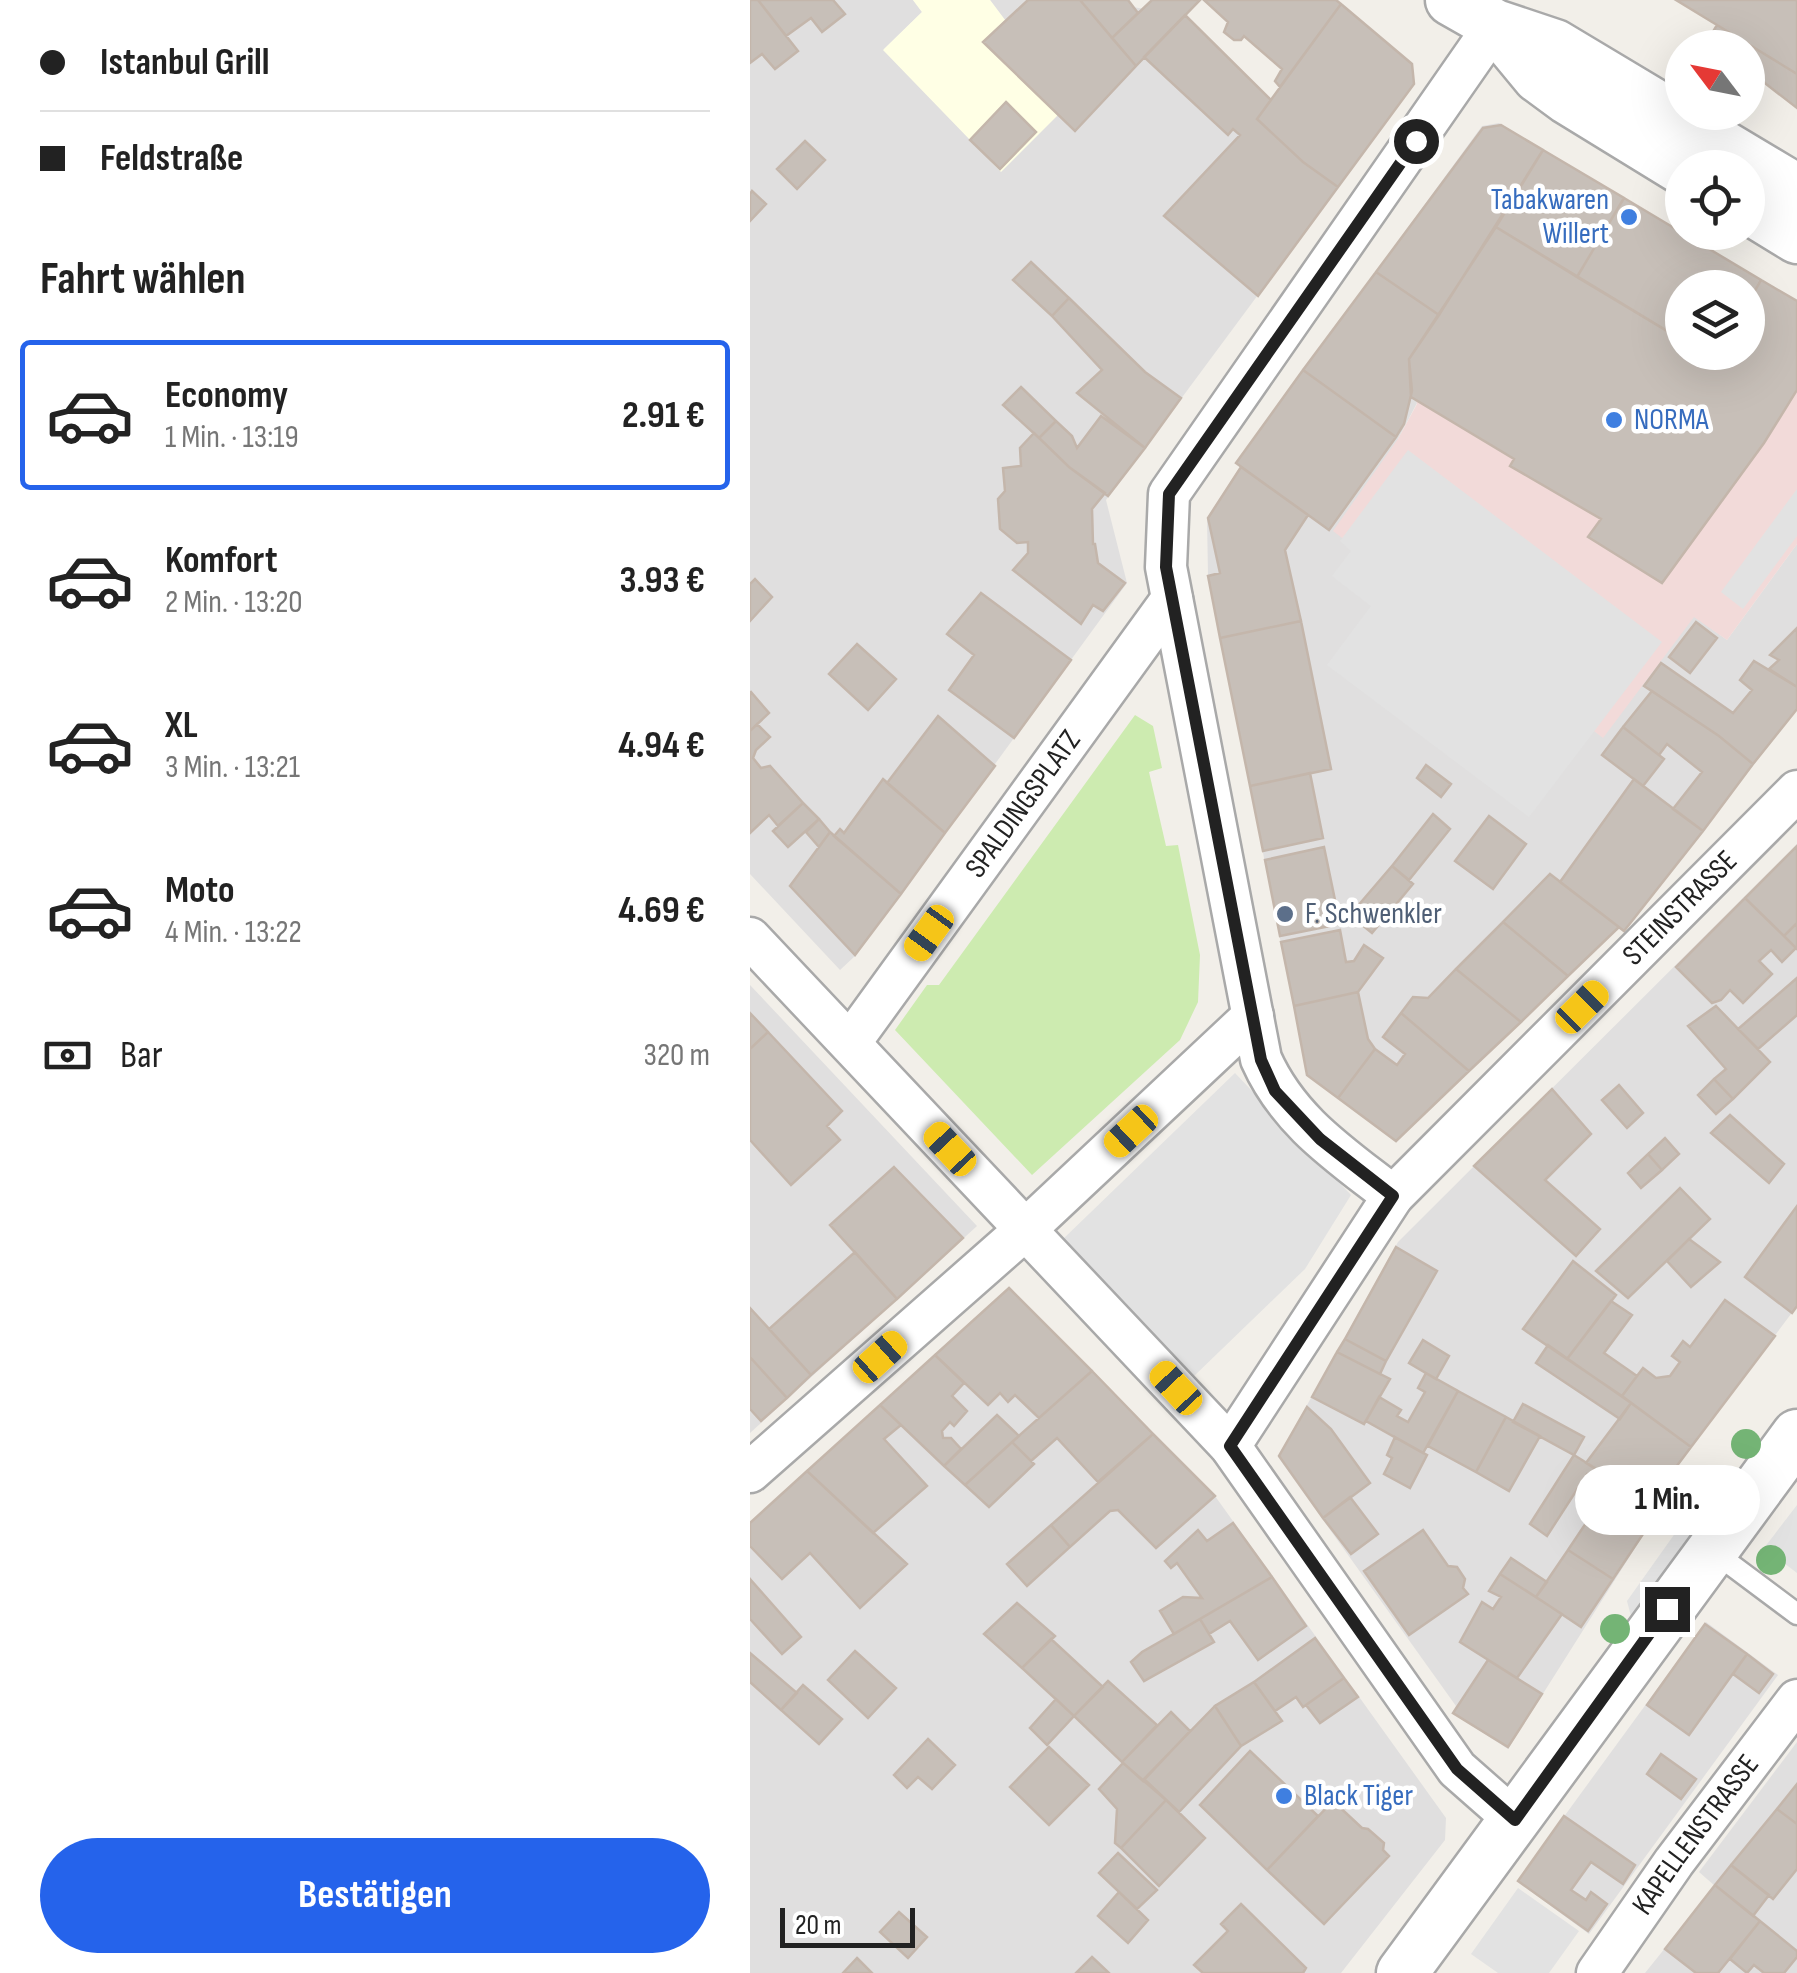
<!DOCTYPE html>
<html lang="de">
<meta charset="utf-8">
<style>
:root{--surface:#fff;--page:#f6f6f6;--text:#222;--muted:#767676;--line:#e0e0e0;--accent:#2563eb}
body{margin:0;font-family:"Sofia Sans Condensed",sans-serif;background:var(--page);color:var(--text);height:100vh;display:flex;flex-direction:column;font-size:38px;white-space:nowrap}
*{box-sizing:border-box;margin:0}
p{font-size:32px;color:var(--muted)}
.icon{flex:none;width:55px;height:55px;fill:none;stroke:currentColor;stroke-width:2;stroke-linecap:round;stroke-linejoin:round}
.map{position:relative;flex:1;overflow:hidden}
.panel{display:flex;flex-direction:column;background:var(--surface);width:750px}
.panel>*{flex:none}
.guide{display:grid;align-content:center;height:220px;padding:0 40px;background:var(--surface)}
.needle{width:65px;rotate:302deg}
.controls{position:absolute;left:915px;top:30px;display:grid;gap:20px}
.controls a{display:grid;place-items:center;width:100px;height:100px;border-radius:50%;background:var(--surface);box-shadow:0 10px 40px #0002;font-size:50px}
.scale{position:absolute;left:30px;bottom:25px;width:135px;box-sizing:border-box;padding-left:10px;border:5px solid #222;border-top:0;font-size:28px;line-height:35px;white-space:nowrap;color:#222;-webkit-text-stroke:8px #fff;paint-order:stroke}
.end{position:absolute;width:45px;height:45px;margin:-22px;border:12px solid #222;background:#fff;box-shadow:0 0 0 5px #fff}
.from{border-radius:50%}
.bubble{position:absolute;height:70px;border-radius:35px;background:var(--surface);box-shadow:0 10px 40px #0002;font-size:32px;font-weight:700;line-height:70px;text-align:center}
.car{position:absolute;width:30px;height:60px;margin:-30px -15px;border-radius:12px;box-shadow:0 0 8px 2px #0007;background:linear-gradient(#f5c518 24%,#345 0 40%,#f5c518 0 76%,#345 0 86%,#f5c518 0)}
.guide b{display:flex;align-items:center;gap:35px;height:95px;font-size:38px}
.guide b+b{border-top:2px solid var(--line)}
.guide i{width:25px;height:25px;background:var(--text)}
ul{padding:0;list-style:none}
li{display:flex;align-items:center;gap:30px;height:150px;margin:0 20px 15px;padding:0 20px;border:5px solid transparent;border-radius:10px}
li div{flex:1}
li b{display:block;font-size:38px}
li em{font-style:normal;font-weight:700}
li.on{border-color:var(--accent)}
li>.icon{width:90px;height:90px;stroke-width:1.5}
h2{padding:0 40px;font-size:45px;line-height:120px}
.pay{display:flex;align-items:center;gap:25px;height:110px;padding:0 40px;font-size:38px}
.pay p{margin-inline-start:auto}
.primary-button{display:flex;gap:20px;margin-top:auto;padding:20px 40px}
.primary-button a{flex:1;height:115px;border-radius:60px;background:var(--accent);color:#fff;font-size:40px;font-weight:700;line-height:115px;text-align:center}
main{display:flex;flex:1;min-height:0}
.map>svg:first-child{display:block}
</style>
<main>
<section class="panel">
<div class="guide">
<b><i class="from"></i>Istanbul Grill</b>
<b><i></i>Feldstraße</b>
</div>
<h2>Fahrt wählen</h2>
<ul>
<li class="on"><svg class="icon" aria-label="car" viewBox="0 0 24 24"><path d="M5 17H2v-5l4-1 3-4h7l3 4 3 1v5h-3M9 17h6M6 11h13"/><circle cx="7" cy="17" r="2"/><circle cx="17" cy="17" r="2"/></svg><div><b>Economy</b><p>1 Min. · 13:19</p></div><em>2.91 €</em></li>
<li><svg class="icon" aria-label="car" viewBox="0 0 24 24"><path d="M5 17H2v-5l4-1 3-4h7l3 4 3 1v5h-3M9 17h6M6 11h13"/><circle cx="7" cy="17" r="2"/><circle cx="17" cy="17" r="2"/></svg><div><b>Komfort</b><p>2 Min. · 13:20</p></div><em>3.93 €</em></li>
<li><svg class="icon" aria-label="car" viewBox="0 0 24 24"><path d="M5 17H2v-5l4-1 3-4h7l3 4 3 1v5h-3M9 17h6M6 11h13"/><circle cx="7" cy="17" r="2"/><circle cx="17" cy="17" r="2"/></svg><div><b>XL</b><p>3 Min. · 13:21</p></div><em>4.94 €</em></li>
<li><svg class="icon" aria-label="car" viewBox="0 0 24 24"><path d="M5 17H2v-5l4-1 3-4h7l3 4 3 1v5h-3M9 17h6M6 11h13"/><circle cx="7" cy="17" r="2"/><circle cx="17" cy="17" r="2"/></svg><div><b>Moto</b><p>4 Min. · 13:22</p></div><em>4.69 €</em></li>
</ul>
<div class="pay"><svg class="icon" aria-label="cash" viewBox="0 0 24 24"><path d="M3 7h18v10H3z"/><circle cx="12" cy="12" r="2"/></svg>Bar<p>320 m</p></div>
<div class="primary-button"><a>Bestätigen</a></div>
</section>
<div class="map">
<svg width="1047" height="1973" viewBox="0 0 1047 1973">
<rect width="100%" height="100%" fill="#f2efe9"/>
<path fill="#e0dfdf" d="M0 0H163L172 12 134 49 232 42 255 20 240 0H334L430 14 588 187 356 500 377 583 105 956 90 970 0 874Z
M749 123 794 150 661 360 667 403 648 439 944 616 977 640 1047 544V709L873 932 868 928 646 1141 557 1075 458 575 457 518 490 467 486 463 732 126Z
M1047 844V1306L899 1503 909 1510 758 1749 702 1713 706 1706 528 1457 648 1242Z
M0 985 227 1226 0 1433Z
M259 1288 465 1496 696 1818 695 1840 591 1973H0V1523Z
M956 1622 1028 1675 839 1934 767 1881Z
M1047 1742V1973H895L965 1886 949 1872Z"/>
<path fill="#f2dad9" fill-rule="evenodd" d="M794 150 1047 301V544L977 640 944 617 853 738 583 531 648 439 667 404 661 360ZM932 288H998V352H932Z"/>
<path fill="#ffffe5" d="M163 0H240L255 20 232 42 308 115 251 172 133 50 172 12Z"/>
<path fill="#cdebb0" d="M385 715 403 726 412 768 399 772 416 846 428 845 450 955 448 1002 430 1040 282 1175 145 1030 177 985H189Z"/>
<path fill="#e2e2e2" d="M658 450 912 642 779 817 577 665 621 606 582 576 601 551 590 541Z
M1047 489V536L993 609 971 592Z
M485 1073 601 1195 555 1269 442 1378 311 1241Z
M966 1505 882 1620 877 1601 943 1508Z
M1047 1505V1573L1014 1548Z
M768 1888 829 1931 799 1973H748L721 1954Z"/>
<path fill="#c7bfb8" stroke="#c4b6ab" stroke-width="2.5" d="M0 0H8L48 51 25 69 12 54 0 63Z
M8 0H83L95 14 72 32 61 18 36 36Z
M278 0H330L386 66 325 131 233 42Z
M330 0H378L388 13 362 38Z
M402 0H450L386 66 362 38Z
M454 0H586L591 4 530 87 525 81 532 69 494 36 491 40H484L474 32 478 22Z
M926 0H1047V74L967 25Z
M591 4 662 64 664 84 588 187 553 162 507 119Z
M435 15 521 100 507 119 553 162 588 187 508 296 414 216 490 135 483 129 478 135 394 57Z
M967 25 1047 74V108L998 70V48H968L958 40Z
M256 102 286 132 250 169 220 140Z
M751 125 793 150 689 315 626 272 733 128Z
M55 141 75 160 47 189 27 169Z
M793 150 874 198 827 277 746 227Z
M2 191 16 204 0 221V194Z
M874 198 1011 280 998 303V288H932V340L827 277Z
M746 227 932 340V352H952L963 359 967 352H998V303L1011 280 1047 301V390L1014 443 912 583 838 537 851 519 760 466 764 459 661 397 659 359Z
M281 262 319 298 302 316 263 280Z
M626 272 689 315 659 359 662 391 654 424 646 437 553 370Z
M319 298 395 372 431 398 395 448 327 393 352 370 302 316Z
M553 370 646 437 579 530 486 463Z
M271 387 306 421 289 438 253 405Z
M351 416 395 448 358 496 319 467 289 438 306 421 322 436 327 448Z
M284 433 319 467 355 493 342 509 343 544H345L348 563 375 583 353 611 343 605 331 624 263 570 278 553V542L267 543 250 529 248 499 255 491 253 468 271 466 270 448Z
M491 467 558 515 535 550 551 621 470 638 458 576 470 573 458 518Z
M5 579 22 597 0 621V584Z
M231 593 321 660 264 738 199 690 224 655 197 634Z
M551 621 581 769 500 786 470 638Z
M946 622 967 638 940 673 919 657Z
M1047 628V687L1019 669 1029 660 1020 655Z
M107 644 146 679 118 710 79 674Z
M1004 661 1047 687V709L1003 764 969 736 894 686 911 663 983 713 1002 690 990 680Z
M902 691 969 736 1003 764 953 831 923 809 952 772 917 744 909 755 873 727Z
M1 692 19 713 0 731V693Z
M188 716 245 766 195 833 137 783Z
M7 724 20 737 6 750 3 758 11 768 20 766 53 803 28 826 19 815 0 833V731Z
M873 727 914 759 893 786 852 755Z
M676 765 701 784 691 797 667 778Z
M560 773 573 838 513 851 500 786Z
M133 779 195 833 151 894 84 836 90 829 94 833Z
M884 779 953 831 874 931 810 882Z
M53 803 69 819 38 847 23 831Z
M683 814 700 829 659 880 642 866Z
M739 816 776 844 743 889 705 861Z
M69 819 80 832 69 847 56 832Z
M80 832 151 894 105 955 40 886Z
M1047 846V923L1034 936 995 898Z
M574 847 590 924 530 936 515 860Z
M642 866 663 884 622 933 600 915Z
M800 874 869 927 818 976 753 922Z
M995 898 1046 948 1032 962 1021 950 1009 961 1022 974 993 1003 980 990 971 1000 962 1003 926 967Z
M753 922 818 976 771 1022 706 969Z
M1047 923V949L1034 936Z
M590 930 596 962 604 961 614 945 633 958 608 992 544 1006 531 942Z
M706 969 771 1022 719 1071 651 1013 663 997 678 998Z
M1047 978V1015L1008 1049 988 1029Z
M608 992 618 1039 625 1049 588 1098 557 1075 544 1006Z
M966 1006 1020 1062 983 1099 964 1079 976 1069 938 1026Z
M0 1013 18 1032 0 1049Z
M651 1013 719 1071 646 1141 588 1098 625 1049 647 1065 655 1054 633 1037Z
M18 1032 92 1111 77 1126 90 1140 41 1185 0 1140V1049Z
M964 1079 983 1099 966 1114 948 1095Z
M869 1085 893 1113 877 1128 852 1100Z
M802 1089 841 1134 795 1180 850 1229 826 1256 724 1166Z
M980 1115 1034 1164 1019 1183 961 1133Z
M915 1138 929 1154 912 1170 898 1154Z
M898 1154 912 1170 891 1188 878 1173Z
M144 1167 213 1238 147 1299 80 1225Z
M930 1188 960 1219 878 1298 846 1271Z
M1047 1206V1306L1042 1313 995 1277Z
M939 1239 970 1262 941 1287 917 1261Z
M646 1247 687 1271 636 1361 595 1339Z
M105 1252 147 1299 61 1375 19 1329Z
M823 1261 866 1295 817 1359 773 1329Z
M259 1288 342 1371 289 1418 265 1395 258 1402 250 1393 238 1405 185 1355Z
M975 1300 1025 1336 941 1447 872 1396 893 1368 906 1378 920 1376 930 1362 922 1356 933 1341 940 1347Z
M861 1301 882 1315 854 1353 887 1376 872 1396 817 1359Z
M0 1308 61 1375 37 1398 0 1357Z
M595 1339 636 1361 630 1374 587 1352Z
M673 1340 699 1356 686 1379 659 1363Z
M798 1345 881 1403 870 1419 786 1363Z
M587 1352 640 1379 614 1424 562 1397Z
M185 1355 214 1383 202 1396 217 1411 204 1426 200 1422 192 1431 193 1438H201L211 1449 194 1466 130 1405Z
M0 1357 37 1398 11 1421 0 1409Z
M342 1371 403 1434 348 1482 307 1438 281 1461 262 1442Z
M676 1373 708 1391 673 1453 616 1421 629 1397 651 1410 647 1416 658 1422 675 1392 668 1388Z
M708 1391 756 1417 726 1472 678 1446Z
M881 1403 941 1447 899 1503 836 1463Z
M773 1404 834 1437 824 1455 763 1422Z
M130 1405 151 1425 134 1439 177 1486 123 1533 57 1471Z
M557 1407 581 1429 620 1483 573 1518 529 1456Z
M247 1415 269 1436 215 1485 194 1466Z
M756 1417 790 1436 759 1491 726 1472Z
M403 1434 465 1496 406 1548 368 1510 360 1511 320 1547 301 1525Z
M645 1437 677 1455 660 1488 634 1474 642 1458 637 1455Z
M262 1442 284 1464 239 1507 215 1485Z
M824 1455 856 1475 850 1483 837 1474 797 1536 780 1524Z
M57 1471 157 1564 110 1608 60 1553 32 1579 0 1546V1523Z
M864 1481 909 1510 863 1579 818 1550Z
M600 1497 628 1534 601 1554 573 1518Z
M483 1523 522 1577 424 1634 410 1611 433 1597 452 1598 427 1563 421 1568 415 1561 448 1530 457 1541Z
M301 1525 320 1547 277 1586 257 1564Z
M673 1530 698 1566 707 1567 715 1579 713 1588 718 1594 659 1635 614 1571Z
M818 1550 863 1579 831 1627 786 1597Z
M761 1558 797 1582 786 1597 750 1574Z
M750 1574 812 1614 767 1678 710 1642 732 1602 743 1609 751 1597 739 1591Z
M522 1577 556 1626 508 1660 480 1621 459 1634 450 1619Z
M0 1579 51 1637 32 1654 0 1619Z
M267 1603 305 1636 272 1668 234 1634Z
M450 1619 464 1642 394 1681 381 1662 392 1652Z
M955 1624 997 1654 939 1735 897 1705Z
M565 1638 594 1678 553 1707 546 1697 525 1711 504 1682Z
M301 1639 353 1687 324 1716 272 1668Z
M105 1651 146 1688 118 1718 78 1680Z
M0 1653 47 1693 31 1710 0 1682Z
M997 1654 1023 1674 1009 1693 983 1674Z
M738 1660 792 1694 758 1747 703 1713Z
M594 1678 608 1697 570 1723 556 1705Z
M358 1681 407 1725 372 1762 324 1716Z
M504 1682 532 1721 491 1746 465 1706Z
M53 1685 92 1719 69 1744 31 1710Z
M306 1699 324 1716 297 1745 280 1728Z
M465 1706 491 1746 429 1812 394 1779Z
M421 1712 440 1731 393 1781 372 1762Z
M178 1739 205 1765 182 1789 168 1777 157 1788 144 1775Z
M299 1747 339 1785 299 1825 260 1787Z
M500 1751 568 1816 517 1870 450 1805Z
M911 1754 946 1779 931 1799 897 1774Z
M373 1763 416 1800 371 1848 365 1843 367 1809 349 1789Z
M1047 1784V1824L1027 1809Z
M416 1800 455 1838 409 1886 371 1848Z
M583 1801 612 1828 618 1829 634 1843 633 1850 639 1856 574 1924 517 1870Z
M1027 1809 1047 1824V1869L1023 1899 981 1865Z
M814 1816 885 1865 873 1884 841 1862 821 1890 836 1900 841 1892 857 1904 838 1931 768 1881Z
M368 1853 407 1890 387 1909 349 1873Z
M981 1865 1019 1895 1003 1916 965 1885Z
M965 1885 1010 1921 968 1973H946L915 1949Z
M369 1892 398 1920 378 1943 348 1916Z
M491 1904 556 1968 553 1973H453L444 1965 478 1931 471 1924Z
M149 1912 177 1937 158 1958 130 1932Z
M1010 1921 1047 1951V1957L1034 1973H1014L1004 1965 997 1973 980 1959Z
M342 1957 359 1973H326Z
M107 1958 122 1973H93Z"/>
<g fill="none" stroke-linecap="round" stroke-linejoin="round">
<defs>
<path id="service" d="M960 1549 1047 1614"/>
<g id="minor">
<path d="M0 938 480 1446 707 1769 765 1820"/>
<path id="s1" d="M100 1043 422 599"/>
<path d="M643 1196C591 1155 539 1122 511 1059L416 567 419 494 745 25"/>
<path id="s2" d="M480 1446 643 1196 1047 791"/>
<path d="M0 1472 276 1229 503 1016"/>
<path id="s3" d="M847 1973 924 1862 1047 1700"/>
</g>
<path id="tertiary" d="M701 0 745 25 805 45 1047 190
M745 25 788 77 818 99 932 169
M998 208 1047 238
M652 1973 1047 1435"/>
</defs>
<use href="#service" stroke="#a9a9a9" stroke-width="25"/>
<use href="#minor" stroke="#a9a9a9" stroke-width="45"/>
<use href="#tertiary" stroke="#a9a9a9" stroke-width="55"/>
<use href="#service" stroke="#fff" stroke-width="20"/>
<use href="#minor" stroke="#fff" stroke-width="40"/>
<use href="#tertiary" stroke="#fff" stroke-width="50"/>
</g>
<g fill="#74b475">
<circle cx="996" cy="1444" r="15"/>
<circle cx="959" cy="1496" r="15"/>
<circle cx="1021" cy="1560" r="15"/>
<circle cx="865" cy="1629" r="15"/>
</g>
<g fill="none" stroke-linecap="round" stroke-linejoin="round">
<path stroke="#222" stroke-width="12" d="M666 141 419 494 416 567 511 1060 525 1091 570 1139 643 1196 480 1446 707 1769 765 1820 917 1609"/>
</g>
<g fill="#3f7fe0" stroke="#fff" stroke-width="4">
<circle cx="879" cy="217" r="10"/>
<circle cx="864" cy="420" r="10"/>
<circle cx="534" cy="1796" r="10"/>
</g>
<circle fill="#5c6f8a" stroke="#fff" stroke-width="4" cx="535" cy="914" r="10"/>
<g text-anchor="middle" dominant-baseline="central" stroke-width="9" stroke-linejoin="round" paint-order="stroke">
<g font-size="30" fill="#366cbe" stroke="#fff" text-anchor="start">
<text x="859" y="200" text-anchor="end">Tabakwaren<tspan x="859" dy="34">Willert</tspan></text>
<text x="884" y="420">NORMA</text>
<text x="554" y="1796">Black Tiger</text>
</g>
<g font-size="30" fill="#222" stroke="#fff">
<text stroke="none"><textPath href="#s1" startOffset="295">SPALDINGSPLATZ</textPath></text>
<text stroke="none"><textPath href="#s2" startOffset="705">STEINSTRASSE</textPath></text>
<text stroke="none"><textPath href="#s3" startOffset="170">KAPELLENSTRASSE</textPath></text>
</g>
<g font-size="30" fill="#4e5e75" stroke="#fff" text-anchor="start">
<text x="555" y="914">F. Schwenkler</text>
</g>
</g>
</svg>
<div class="controls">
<a><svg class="needle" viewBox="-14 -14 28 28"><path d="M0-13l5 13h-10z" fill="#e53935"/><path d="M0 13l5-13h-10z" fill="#767676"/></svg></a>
<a><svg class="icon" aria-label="locate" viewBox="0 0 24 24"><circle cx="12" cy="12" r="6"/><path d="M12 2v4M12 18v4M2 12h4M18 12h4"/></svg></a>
<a><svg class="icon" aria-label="layers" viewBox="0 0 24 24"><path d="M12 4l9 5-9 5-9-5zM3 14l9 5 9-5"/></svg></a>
</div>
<div class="scale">20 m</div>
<i class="end from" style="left:666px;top:141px"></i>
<i class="end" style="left:917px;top:1609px"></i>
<div class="bubble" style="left:825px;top:1465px;width:185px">1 Min.</div>
<i class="car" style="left:179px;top:933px;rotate:216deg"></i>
<i class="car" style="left:832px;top:1007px;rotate:45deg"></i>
<i class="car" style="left:381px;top:1131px;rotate:227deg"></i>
<i class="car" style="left:200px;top:1149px;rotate:317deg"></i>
<i class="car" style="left:130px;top:1357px;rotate:48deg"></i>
<i class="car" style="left:426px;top:1388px;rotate:317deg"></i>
</div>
</main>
